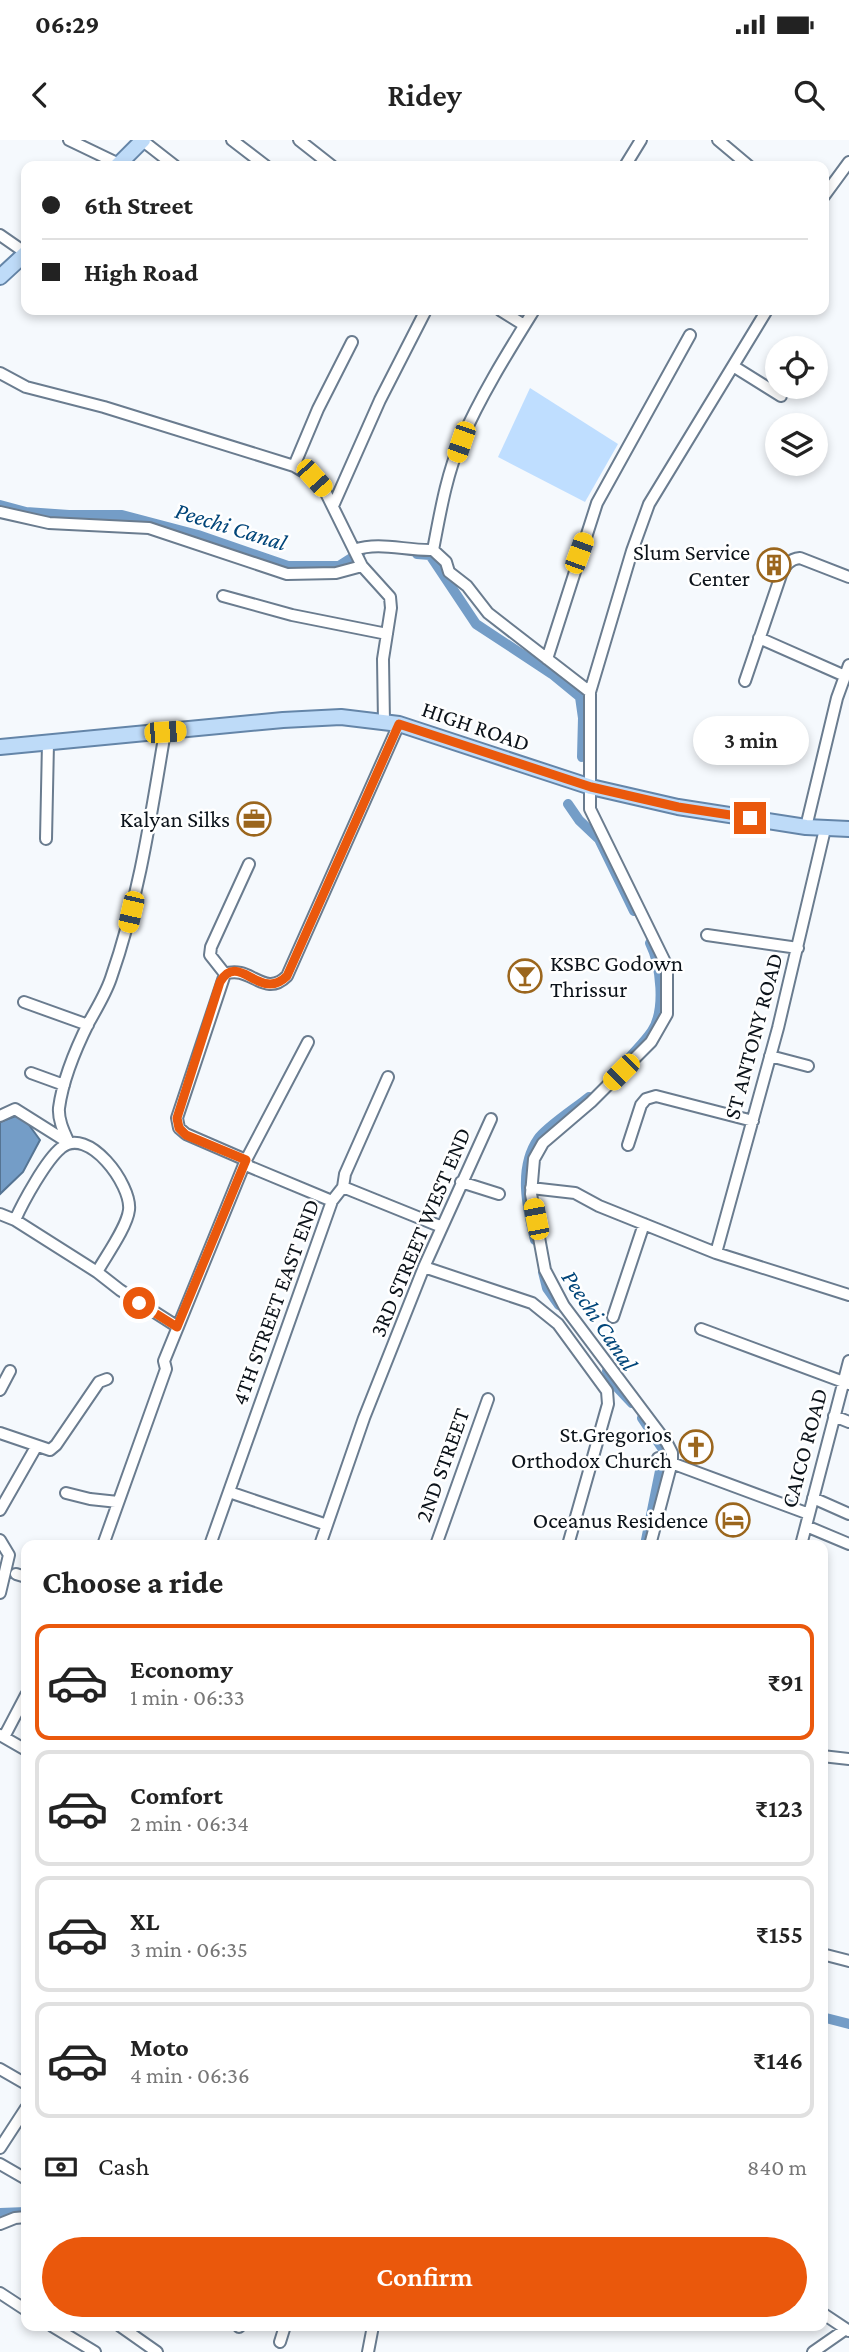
<!DOCTYPE html>
<meta charset="utf-8">
<style>
:root{--surface:#fff;--page:#f2f2f2;--text:#222;--muted:#767676;--line:#e0e0e0;--accent:#ea580c}
body{margin:0;font-family:"Crimson Pro",serif;background:var(--page);color:var(--text);height:100vh;display:flex;flex-direction:column;font-size:26px;white-space:nowrap}
*{box-sizing:border-box;margin:0}
p{font-size:23px;color:var(--muted)}
.icon{flex:none;width:38px;height:38px;fill:none;stroke:currentColor;stroke-width:2;stroke-linecap:round;stroke-linejoin:round}
.map{position:relative;flex:1;overflow:hidden}
.sheet{position:absolute;left:21px;top:1400px;width:807px;height:791px;display:flex;flex-direction:column;background:var(--surface);border-radius:14px;box-shadow:0 4px 10px #0003}
.sheet>*{flex:none}
.banner{position:absolute;left:21px;top:21px;width:808px;height:154px;border-radius:14px;box-shadow:0 4px 10px #0003;display:grid;align-content:center;height:154px;padding:0 21px;background:var(--surface)}
.controls{position:absolute;left:765px;top:196px;display:grid;gap:14px}
.controls a{display:grid;place-items:center;width:63px;height:63px;border-radius:50%;background:var(--surface);box-shadow:0 4px 10px #0003;font-size:35px}
.end{position:absolute;width:32px;height:32px;margin:-16px;border:9px solid #ea580c;background:#fff;box-shadow:0 0 0 4px #fff}
.from{border-radius:50%}
.bubble{position:absolute;height:49px;border-radius:24px;background:var(--surface);box-shadow:0 4px 10px #0003;font-size:23px;font-weight:600;line-height:49px;text-align:center}
.car{position:absolute;width:21px;height:42px;margin:-21px -10px;border-radius:9px;box-shadow:0 0 5px 2px #0007;background:linear-gradient(#f5c518 24%,#345 0 40%,#f5c518 0 76%,#345 0 86%,#f5c518 0)}
.banner b{display:flex;align-items:center;gap:24px;height:66px;font-size:26px}
.banner b+b{border-top:2px solid var(--line)}
.banner i{width:18px;height:18px;background:var(--text)}
ul{padding:0;list-style:none}
li{display:flex;align-items:center;gap:21px;height:116px;margin:0 14px 10px;padding:0 7px;border:4px solid var(--line);border-radius:14px}
li div{flex:1}
li b{display:block;font-size:26px}
li em{font-style:normal;font-weight:600}
li.current{border-color:var(--accent)}
li>.icon{width:63px;height:63px;stroke-width:1.5}
h2{padding:0 21px;font-size:32px;line-height:84px}
.pay{display:flex;align-items:center;gap:18px;height:77px;padding:0 21px;font-size:26px}
.pay p{margin-inline-start:auto}
.button{display:flex;gap:14px;margin-top:auto;padding:14px 21px}
.button a{flex:1;height:80px;border-radius:42px;background:var(--accent);color:#fff;font-size:28px;font-weight:600;line-height:80px;text-align:center}
.status{display:flex;justify-content:space-between;align-items:center;height:49px;padding:0 35px;background:var(--surface);direction:ltr}
.status svg{height:19px;fill:currentColor}
header{display:flex;justify-content:space-between;align-items:center;height:91px;padding:0 21px;background:var(--surface);font-size:32px;font-weight:600}
.map>svg:first-child{display:block}
</style>
<div class="status"><b>06:29</b><svg viewBox="0 0 49 12"><path d="M0 12V9h3v3zM5 12V6h3v6zM10 12V3h3v9zM15 12V0h3v12zM26 1h20v11H26zM47 4h2v5h-2z"/></svg></div>
<header><svg class="icon" aria-label="back" viewBox="0 0 24 24"><path d="M15 5l-7 7 7 7"/></svg>Ridey<svg class="icon" aria-label="search" viewBox="0 0 24 24"><circle cx="10" cy="10" r="6"/><path d="M15 15l6 6"/></svg></header>
<div class="map">
<svg width="849" height="2212" viewBox="0 0 849 2212">
<rect width="100%" height="100%" fill="#f5f9fd"/>
<path fill="#bfdeff" d="M530 248 618 304 585 362 498 317Z"/>
<path fill="#749dc7" stroke="#557493" stroke-width="2" d="M21 974 40 1000 23 1032 0 1054V982Z"/>
<g fill="none" stroke-linecap="round" stroke-linejoin="round">
<path stroke="#749dc7" stroke-width="10" d="M0 365 26 372 69 375H122L198 395 288 426H339L361 412
M417 414 430 415 476 484 552 534 580 557 583 578 582 617
M568 664 579 680 599 699 634 771
M630 917C637 909 646 900 652 891 666 870 661 825 650 803
M535 1100C527 1068 518 1028 538 999 546 987 577 967 589 957
M543 1132 547 1148 559 1165
M607 1231 616 1246 632 1263
M642 1278 664 1311 645 1405
M822 1877 849 1884
M0 2073 26 2072"/>
<defs>
<path id="minor" d="M69 0 119 24
M232 0 266 26
M299 0 332 26
M718 0 749 26
M143 1 175 26
M625 26 641 0
M824 56 849 22
M0 95 26 113
M500 170 524 185
M534 170C508 212 481 255 461 301 446 336 440 374 433 410L446 422 449 432 467 446 488 473 590 552
M733 226 781 256
M0 233 26 247 104 267 294 326 314 338 325 351 362 426 390 457 391 468 383 519 384 582
M294 326 318 269 352 202
M333 366 380 260 426 170
M0 372 49 383 149 388 287 434 336 433 362 426
M354 410C380 401 405 411 433 410
M223 456 292 475 387 494
M759 498 845 536
M547 519 597 363 690 195
M745 541 781 435C785 426 789 419 800 418L849 437
M806 687 837 558 849 525
M46 699 48 603
M707 795 798 808
M225 834 210 815 211 807 249 724
M24 862 88 885
M770 916 808 926
M31 933 64 945
M0 976 15 969 69 1003
M69 1003C64 992 58 980 59 968 63 938 76 908 89 882 97 868 106 853 111 838 139 758 151 675 165 592
M628 1005 641 965 646 959 656 956 753 981
M461 1042 499 1054
M343 1047 442 1087
M531 1048 575 1053 599 1066 716 1113 849 1155
M332 1061 248 1026 246 1020 186 994 179 988 177 978 225 834C250 824 264 859 287 836L399 584
M0 1074 15 1080
M716 1113 778 888 825 689
M424 1127 532 1163 558 1184 607 1251 608 1264 568 1405
M97 1132 15 1080C23 1062 46 1020 61 1008 88 985 132 1045 129 1070 127 1087 106 1116 97 1132L120 1150 178 1187
M613 1177 644 1084
M701 1189 849 1244
M0 1250 10 1231
M834 1276 849 1282
M0 1293 50 1310 56 1305 99 1242 107 1239
M658 1318 809 1374
M229 1352 327 1385
M66 1353 90 1359 118 1362
M813 1358 849 1374
M0 1370 36 1307
M806 1386 849 1404
M0 1400 9 1415 0 1453
M103 1405 166 1229 164 1221 246 1020 308 902
M210 1405 332 1061 343 1047 345 1034 388 937
M320 1405 364 1278 424 1127 491 979
M436 1405 488 1259
M650 1405 672 1322V1313L667 1303 564 1166 545 1130 531 1054 534 1019 543 1003 591 962 651 902 667 874V826L590 669V552L632 411 649 364 767 170
M801 1405 849 1221
M16 1434 26 1437
M0 1595 26 1610
M4 1597 26 1555
M822 1616 849 1619
M822 1814 849 1821
M0 1929 26 1944
M0 2008 26 1968
M0 2024 26 2039
M0 2084 15 2078 26 2077
M0 2153 26 2170
M822 2173 849 2191
M52 2186 95 2212
M120 2186 157 2212
M239 2187 240 2186
M280 2202 285 2186
M368 2212 373 2186
M813 2212 846 2189"/>
<path id="major" d="M117 26 143 0
M0 137 26 113
M0 607 283 580 341 577 399 584 591 647 678 667 806 687 849 689"/>
</defs>
<use href="#minor" stroke="#6a7c8f" stroke-width="14"/>
<use href="#major" stroke="#6485a8" stroke-width="18"/>
<use href="#minor" stroke="#fff" stroke-width="10"/>
<use href="#major" stroke="#bedbf8" stroke-width="14"/>
</g>
<g fill="none" stroke-linecap="round" stroke-linejoin="round">
<path stroke="#ea580c" stroke-width="9" d="M139 1163 177 1187 246 1020 186 995 179 988 177 978 220 842C239 810 260 863 287 836L399 584 591 647 678 667 750 678"/>
</g>
<defs>
<symbol id="building-ring" viewBox="-11 -11 22 22"><circle r="9.5" fill="#fff" stroke="#9b661d" stroke-width="1.5"/><path d="M-4-6H4V6H1V3H-1V6H-4ZM-2.5-4.3h1.7v1.8h-1.7ZM.8-4.3h1.7v1.8H.8ZM-2.5-1h1.7V.8h-1.7ZM.8-1h1.7V.8H.8Z" fill="#9b661d"/></symbol>
<symbol id="office-ring" viewBox="-11 -11 22 22"><circle r="9.5" fill="#fff" stroke="#9b661d" stroke-width="1.5"/><path d="M-6-3h4V-5.5h4V-3h4V5H-6ZM-1-4.5V-3h2v-1.5ZM-6 0V1H6V0Z" fill="#9b661d"/></symbol>
<symbol id="bar-ring" viewBox="-11 -11 22 22"><circle r="9.5" fill="#fff" stroke="#9b661d" stroke-width="1.5"/><path d="M-6-5H6L.8 .8V4.5H3.5V6h-7V4.5H-.8V.8Z" fill="#9b661d"/></symbol>
<symbol id="church-ring" viewBox="-11 -11 22 22"><circle r="9.5" fill="#fff" stroke="#9b661d" stroke-width="1.5"/><path d="M-1.2-6h2.4v3.5h3.3v2.4h-3.3V6h-2.4V-.1h-3.3v-2.4h3.3Z" fill="#9b661d"/></symbol>
<symbol id="hotel-ring" viewBox="-11 -11 22 22"><circle r="9.5" fill="#fff" stroke="#9b661d" stroke-width="1.5"/><path d="M-6-4.5h1.5V1H6V5H4.5V3h-9V5H-6ZM-4 0a1.8 1.8 0 1 1 3.6 0ZM.5 0V-2.5h3Q6-2.5 6 0Z" fill="#9b661d"/></symbol>
</defs>
<g fill-rule="evenodd">
<use href="#building-ring" x="755" y="406" width="38" height="38"/>
<use href="#office-ring" x="235" y="660" width="38" height="38"/>
<use href="#bar-ring" x="506" y="817" width="38" height="38"/>
<use href="#church-ring" x="677" y="1288" width="38" height="38"/>
<use href="#hotel-ring" x="714" y="1361" width="38" height="38"/>
</g>
<g text-anchor="middle" dominant-baseline="central" stroke-width="5" stroke-linejoin="round" paint-order="stroke">
<g font-size="23" fill="#0c131a" stroke="#fff" text-anchor="end">
<text x="750" y="412">Slum Service<tspan x="750" dy="26">Center</tspan></text>
<text x="230" y="679">Kalyan Silks</text>
<text x="550" y="823" text-anchor="start">KSBC Godown<tspan x="550" dy="26">Thrissur</tspan></text>
<text x="672" y="1294">St.Gregorios<tspan x="672" dy="26">Orthodox Church</tspan></text>
<text x="708" y="1380">Oceanus Residence</text>
</g>
<g font-size="23" fill="#0c131a" stroke="#fff">
<text transform="translate(476 586) rotate(19)">HIGH ROAD</text>
<text transform="translate(753 896) rotate(-75)">ST ANTONY ROAD</text>
<text transform="translate(420 1092) rotate(-67)">3RD STREET WEST END</text>
<text transform="translate(275 1162) rotate(-70)">4TH STREET EAST END</text>
<text transform="translate(804 1308) rotate(-75)">CAICO ROAD</text>
<text transform="translate(442 1325) rotate(-70)">2ND STREET</text>
</g>
<g font-size="24" font-style="italic" fill="#004579" stroke="#fff">
<text transform="translate(231 386) rotate(17)">Peechi Canal</text>
<text transform="translate(600 1180) rotate(56)">Peechi Canal</text>
</g>
</g>
</svg>
<div class="controls">
<a><svg class="icon" aria-label="locate" viewBox="0 0 24 24"><circle cx="12" cy="12" r="6"/><path d="M12 2v4M12 18v4M2 12h4M18 12h4"/></svg></a>
<a><svg class="icon" aria-label="layers" viewBox="0 0 24 24"><path d="M12 4l9 5-9 5-9-5zM3 14l9 5 9-5"/></svg></a>
</div>
<i class="end from" style="left:139px;top:1163px"></i>
<i class="end" style="left:750px;top:678px"></i>
<div class="bubble" style="left:693px;top:576px;width:116px">3 min</div>
<i class="car" style="left:461px;top:302px;rotate:199deg"></i>
<i class="car" style="left:314px;top:338px;rotate:138deg"></i>
<i class="car" style="left:579px;top:413px;rotate:20deg"></i>
<i class="car" style="left:165px;top:592px;rotate:86deg"></i>
<i class="car" style="left:131px;top:772px;rotate:193deg"></i>
<i class="car" style="left:621px;top:932px;rotate:225deg"></i>
<i class="car" style="left:536px;top:1079px;rotate:349deg"></i>
<div class="banner">
<b><i class="from"></i>6th Street</b>
<b><i></i>High Road</b>
</div>
<section class="sheet">
<h2>Choose a ride</h2>
<ul>
<li class="current"><svg class="icon" aria-label="car" viewBox="0 0 24 24"><path d="M5 17H2v-5l4-1 3-4h7l3 4 3 1v5h-3M9 17h6M6 11h13"/><circle cx="7" cy="17" r="2"/><circle cx="17" cy="17" r="2"/></svg><div><b>Economy</b><p>1 min · 06:33</p></div><em>₹91</em></li>
<li><svg class="icon" aria-label="car" viewBox="0 0 24 24"><path d="M5 17H2v-5l4-1 3-4h7l3 4 3 1v5h-3M9 17h6M6 11h13"/><circle cx="7" cy="17" r="2"/><circle cx="17" cy="17" r="2"/></svg><div><b>Comfort</b><p>2 min · 06:34</p></div><em>₹123</em></li>
<li><svg class="icon" aria-label="car" viewBox="0 0 24 24"><path d="M5 17H2v-5l4-1 3-4h7l3 4 3 1v5h-3M9 17h6M6 11h13"/><circle cx="7" cy="17" r="2"/><circle cx="17" cy="17" r="2"/></svg><div><b>XL</b><p>3 min · 06:35</p></div><em>₹155</em></li>
<li><svg class="icon" aria-label="car" viewBox="0 0 24 24"><path d="M5 17H2v-5l4-1 3-4h7l3 4 3 1v5h-3M9 17h6M6 11h13"/><circle cx="7" cy="17" r="2"/><circle cx="17" cy="17" r="2"/></svg><div><b>Moto</b><p>4 min · 06:36</p></div><em>₹146</em></li>
</ul>
<div class="pay"><svg class="icon" aria-label="cash" viewBox="0 0 24 24"><path d="M3 7h18v10H3z"/><circle cx="12" cy="12" r="2"/></svg>Cash<p>840 m</p></div>
<div class="button"><a>Confirm</a></div>
</section>
</div>
